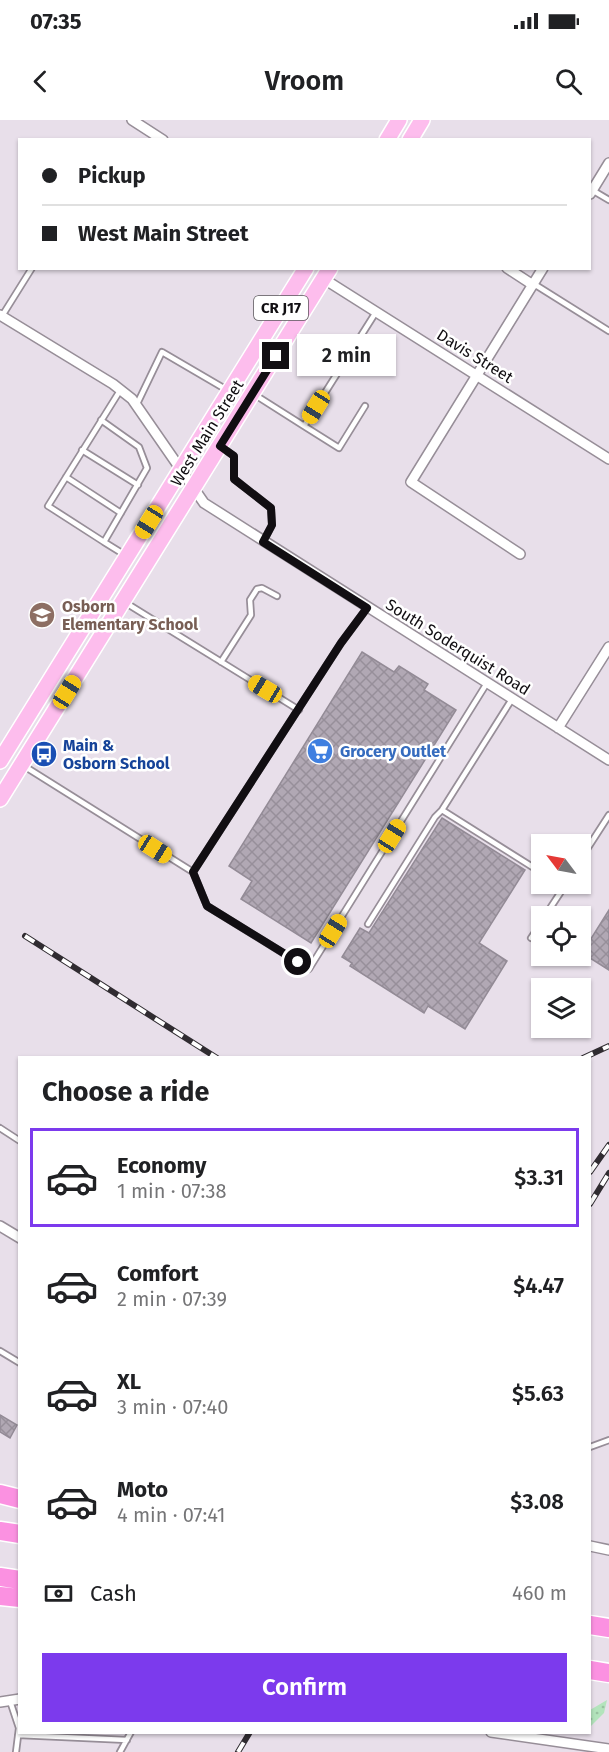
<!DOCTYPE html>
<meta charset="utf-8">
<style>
:root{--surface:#fff;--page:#f6f6f6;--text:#202124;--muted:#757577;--line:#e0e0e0;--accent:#7c3aed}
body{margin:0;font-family:"Fira Sans",sans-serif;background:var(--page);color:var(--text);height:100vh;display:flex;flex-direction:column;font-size:22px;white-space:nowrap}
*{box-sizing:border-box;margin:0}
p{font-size:20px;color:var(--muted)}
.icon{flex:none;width:33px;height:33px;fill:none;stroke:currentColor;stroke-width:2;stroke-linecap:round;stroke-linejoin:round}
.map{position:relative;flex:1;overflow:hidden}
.details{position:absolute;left:18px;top:936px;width:573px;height:678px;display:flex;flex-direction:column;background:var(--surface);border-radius:0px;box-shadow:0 2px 4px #0004}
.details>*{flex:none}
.top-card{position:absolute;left:18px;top:18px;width:573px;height:132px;border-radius:0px;box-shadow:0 2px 4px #0004;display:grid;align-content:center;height:132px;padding:0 24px;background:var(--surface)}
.needle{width:39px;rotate:302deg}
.buttons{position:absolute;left:531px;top:714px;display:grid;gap:12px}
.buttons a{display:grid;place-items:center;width:60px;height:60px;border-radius:0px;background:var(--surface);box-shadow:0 2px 4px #0004;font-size:30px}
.end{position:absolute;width:27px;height:27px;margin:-14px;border:8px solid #110e12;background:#fff;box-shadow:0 0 0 3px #fff}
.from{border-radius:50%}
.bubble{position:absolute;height:42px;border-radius:0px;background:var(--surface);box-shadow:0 2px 4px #0004;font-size:20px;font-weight:600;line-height:42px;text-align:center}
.car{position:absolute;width:18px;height:36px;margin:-18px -9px;border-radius:8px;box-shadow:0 0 4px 2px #0007;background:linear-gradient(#f5c518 24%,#345 0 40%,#f5c518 0 76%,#345 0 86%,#f5c518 0)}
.top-card b{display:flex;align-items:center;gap:21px;height:57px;font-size:22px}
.top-card b+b{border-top:2px solid var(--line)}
.top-card i{width:15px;height:15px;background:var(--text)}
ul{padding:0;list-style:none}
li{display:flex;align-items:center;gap:18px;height:99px;margin:0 12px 9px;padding:0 12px;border:3px solid transparent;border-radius:0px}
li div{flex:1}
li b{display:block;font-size:22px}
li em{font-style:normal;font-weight:600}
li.on{border-color:var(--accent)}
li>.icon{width:54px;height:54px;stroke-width:1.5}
h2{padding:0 24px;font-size:27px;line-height:72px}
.pay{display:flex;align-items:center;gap:15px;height:66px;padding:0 24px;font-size:22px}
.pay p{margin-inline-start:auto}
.primary-button{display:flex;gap:12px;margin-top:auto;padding:12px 24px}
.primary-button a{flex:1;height:69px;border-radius:0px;background:var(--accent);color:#fff;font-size:24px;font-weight:600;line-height:69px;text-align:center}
.status{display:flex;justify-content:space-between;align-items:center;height:42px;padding:0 30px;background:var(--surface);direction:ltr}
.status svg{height:16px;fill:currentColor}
header{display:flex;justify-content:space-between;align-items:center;height:78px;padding:0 24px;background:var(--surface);font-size:27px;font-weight:600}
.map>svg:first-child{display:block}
</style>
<div class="status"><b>07:35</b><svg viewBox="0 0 49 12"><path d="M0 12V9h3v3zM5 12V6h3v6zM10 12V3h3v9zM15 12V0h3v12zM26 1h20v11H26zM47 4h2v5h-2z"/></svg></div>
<header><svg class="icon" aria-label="back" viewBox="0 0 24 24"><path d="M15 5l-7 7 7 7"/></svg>Vroom<svg class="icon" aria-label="search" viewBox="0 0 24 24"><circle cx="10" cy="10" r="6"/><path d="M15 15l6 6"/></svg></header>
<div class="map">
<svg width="609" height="1632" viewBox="0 0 609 1632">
<defs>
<pattern id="grass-dots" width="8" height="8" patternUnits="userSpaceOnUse" patternTransform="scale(1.5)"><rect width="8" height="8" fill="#b3e4bc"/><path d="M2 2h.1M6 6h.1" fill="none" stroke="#99c2a1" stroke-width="1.8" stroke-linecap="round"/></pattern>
<pattern id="building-cross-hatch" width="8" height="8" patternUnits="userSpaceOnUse" patternTransform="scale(1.5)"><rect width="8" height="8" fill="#b1a8b4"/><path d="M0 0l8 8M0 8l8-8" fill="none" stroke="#978f9a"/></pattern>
</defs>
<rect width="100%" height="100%" fill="#e8dfea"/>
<path fill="url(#grass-dots)" d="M607 1580 604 1593 590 1607V1590Z"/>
<path fill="url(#building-cross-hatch)" stroke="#938b96" stroke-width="1.5" d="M362 532 394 552 399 546 428 564 424 570 456 590 311 823 241 779 252 761 229 746Z
M442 698 525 750 479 823 507 841 465 909 428 886 424 893 350 846 352 843 342 837 360 808 369 813Z
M609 790V850L582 833Z
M0 1295 17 1305 10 1318 0 1312Z"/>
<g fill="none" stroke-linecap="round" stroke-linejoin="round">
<defs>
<path id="service" d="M592 70 609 80
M534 164 609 211
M2 196 32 148
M255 275 304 306 376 192
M137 284 162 232 227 270
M101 300 139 327 147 348 104 422 48 386 121 269
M304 306 339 328 365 286
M221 327 234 336V359L271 388 272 405 263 422
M82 330 138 365
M66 357 121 393
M104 422 125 435
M126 483 299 590
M221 542 251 495 250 480 257 469 262 468 277 476
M512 579 442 690 542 753
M24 646 193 752 341 523 367 488
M580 740 609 695
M193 752 207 786 309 849 487 563
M545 796 566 764
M368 804 435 697 442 690
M531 818 542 802
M0 1008 20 1021
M0 1231 20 1243
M590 1327 609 1320
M10 1581 19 1608 16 1632
M18 1615 127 1620
M120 1632 131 1612"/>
<path id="minor" d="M132 0 163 20
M590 74 609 43
M507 148 533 165
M324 159 609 339
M0 195 113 264 132 279 204 383 609 640
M520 434 411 362 543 148
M558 608 609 527
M0 1106 20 1118
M590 1426 609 1430
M0 1582 20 1579
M491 1612 609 1629"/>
<path id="primary" d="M387 20 399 0
M410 20 422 0
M0 641 306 148
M0 679 330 148"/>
<path id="motorway" d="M0 1374 20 1379
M0 1411 20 1414
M0 1457 20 1460
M0 1476 20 1478
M590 1505 609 1508
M590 1550 609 1553"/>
</defs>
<use href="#service" stroke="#978e98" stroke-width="8"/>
<use href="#minor" stroke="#978e98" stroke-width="12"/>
<use href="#primary" stroke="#fff" stroke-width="18"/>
<use href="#motorway" stroke="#fff" stroke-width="21"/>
<use href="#service" stroke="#fff" stroke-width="4.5"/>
<use href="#minor" stroke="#fff" stroke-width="9"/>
<use href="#primary" stroke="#fdbded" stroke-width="15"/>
<use href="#motorway" stroke="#fb91e1" stroke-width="18"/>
<defs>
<path id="rail" d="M25 816 217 938
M583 938 609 926
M590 1052 609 1025
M590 1084 609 1053
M238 1632 250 1612"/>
</defs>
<use href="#rail" stroke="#302c31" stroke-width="6"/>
<use href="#rail" stroke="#fff" stroke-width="4" stroke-dasharray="11" stroke-linecap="butt"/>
</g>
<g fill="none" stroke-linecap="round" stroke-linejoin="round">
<path stroke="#110e12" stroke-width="8" d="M276 236 220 326 234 336V359L271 388 272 405 263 422 367 488 341 523 193 752 207 786 298 842"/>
</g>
<defs>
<symbol id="school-disc" viewBox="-11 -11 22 22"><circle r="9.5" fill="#8d6e63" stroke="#fff"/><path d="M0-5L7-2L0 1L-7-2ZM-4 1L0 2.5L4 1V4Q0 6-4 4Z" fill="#fff"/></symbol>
<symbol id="supermarket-disc" viewBox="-11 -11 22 22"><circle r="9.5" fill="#3f7fe0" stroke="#fff"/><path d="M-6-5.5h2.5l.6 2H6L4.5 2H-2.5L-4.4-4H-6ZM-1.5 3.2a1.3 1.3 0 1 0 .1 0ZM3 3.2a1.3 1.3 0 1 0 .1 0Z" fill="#fff"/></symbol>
<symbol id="bus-disc" viewBox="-11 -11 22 22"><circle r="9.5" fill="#1a4fb4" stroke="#fff"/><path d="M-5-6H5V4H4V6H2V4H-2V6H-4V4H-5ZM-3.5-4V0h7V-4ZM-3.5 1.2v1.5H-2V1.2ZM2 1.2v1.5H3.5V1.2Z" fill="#fff"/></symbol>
</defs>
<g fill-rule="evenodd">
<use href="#school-disc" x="27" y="480" width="30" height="30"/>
<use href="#supermarket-disc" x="305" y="616" width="30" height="30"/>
<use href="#bus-disc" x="29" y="619" width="30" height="30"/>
</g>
<g text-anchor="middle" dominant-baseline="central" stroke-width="5" stroke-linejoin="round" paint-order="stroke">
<rect fill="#fff" stroke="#585659" stroke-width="1.5" x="254" y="176" width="54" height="24" rx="4.5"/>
<g font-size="15" font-weight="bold" fill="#110e12">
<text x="281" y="188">CR J17</text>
</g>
<g font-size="16" fill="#110e12" stroke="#fff">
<text transform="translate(475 236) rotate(32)">Davis Street</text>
<text transform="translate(207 313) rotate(-58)">West Main Street</text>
<text transform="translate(458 527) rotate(32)">South Soderquist Road</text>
</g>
<g font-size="16" font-weight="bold" fill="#785e54" stroke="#fff" text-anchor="start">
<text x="62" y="486">Osborn<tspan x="62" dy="18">Elementary School</tspan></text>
</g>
<g font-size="16" font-weight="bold" fill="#164399" stroke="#fff" text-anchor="start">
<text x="63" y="625">Main &amp;<tspan x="63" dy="18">Osborn School</tspan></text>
</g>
<g font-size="16" font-weight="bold" fill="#366cbe" stroke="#fff" text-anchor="start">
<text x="340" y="631">Grocery Outlet</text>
</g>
</g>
</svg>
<div class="buttons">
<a><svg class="needle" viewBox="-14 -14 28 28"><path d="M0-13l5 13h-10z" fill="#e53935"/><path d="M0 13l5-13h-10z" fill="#757577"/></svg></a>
<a><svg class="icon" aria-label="locate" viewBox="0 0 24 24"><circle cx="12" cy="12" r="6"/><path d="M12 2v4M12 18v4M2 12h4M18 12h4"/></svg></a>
<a><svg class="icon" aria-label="layers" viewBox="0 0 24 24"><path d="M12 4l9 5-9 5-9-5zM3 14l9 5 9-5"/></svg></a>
</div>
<i class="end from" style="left:298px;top:842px"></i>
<i class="end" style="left:276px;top:236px"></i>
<div class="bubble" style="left:297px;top:214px;width:99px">2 min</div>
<i class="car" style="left:316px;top:287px;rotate:212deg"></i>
<i class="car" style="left:149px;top:402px;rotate:212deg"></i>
<i class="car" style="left:265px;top:569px;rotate:301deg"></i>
<i class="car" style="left:67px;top:572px;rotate:32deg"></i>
<i class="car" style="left:392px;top:716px;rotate:32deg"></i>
<i class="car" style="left:155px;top:729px;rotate:122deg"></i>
<i class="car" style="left:333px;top:811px;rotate:32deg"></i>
<div class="top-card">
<b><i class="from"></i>Pickup</b>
<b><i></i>West Main Street</b>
</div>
<section class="details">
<h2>Choose a ride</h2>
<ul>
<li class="on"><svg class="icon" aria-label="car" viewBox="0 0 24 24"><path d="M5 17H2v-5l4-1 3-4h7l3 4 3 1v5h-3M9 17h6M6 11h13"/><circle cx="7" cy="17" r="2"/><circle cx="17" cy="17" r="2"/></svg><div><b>Economy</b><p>1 min · 07:38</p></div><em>$3.31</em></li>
<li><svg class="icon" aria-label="car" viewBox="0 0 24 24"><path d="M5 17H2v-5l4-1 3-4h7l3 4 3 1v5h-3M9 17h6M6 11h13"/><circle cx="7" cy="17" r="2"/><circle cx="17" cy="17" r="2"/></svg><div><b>Comfort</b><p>2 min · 07:39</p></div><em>$4.47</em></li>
<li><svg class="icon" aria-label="car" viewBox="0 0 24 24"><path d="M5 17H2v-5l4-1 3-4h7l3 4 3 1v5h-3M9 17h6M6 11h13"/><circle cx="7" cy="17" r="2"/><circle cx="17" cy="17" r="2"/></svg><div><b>XL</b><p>3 min · 07:40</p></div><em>$5.63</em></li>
<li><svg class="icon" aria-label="car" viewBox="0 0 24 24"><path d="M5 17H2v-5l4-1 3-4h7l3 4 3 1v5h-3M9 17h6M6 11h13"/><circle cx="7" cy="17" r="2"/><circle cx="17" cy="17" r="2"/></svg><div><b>Moto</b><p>4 min · 07:41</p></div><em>$3.08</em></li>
</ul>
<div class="pay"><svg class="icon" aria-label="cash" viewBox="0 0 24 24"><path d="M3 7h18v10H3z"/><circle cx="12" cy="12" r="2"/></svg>Cash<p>460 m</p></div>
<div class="primary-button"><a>Confirm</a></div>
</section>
</div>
